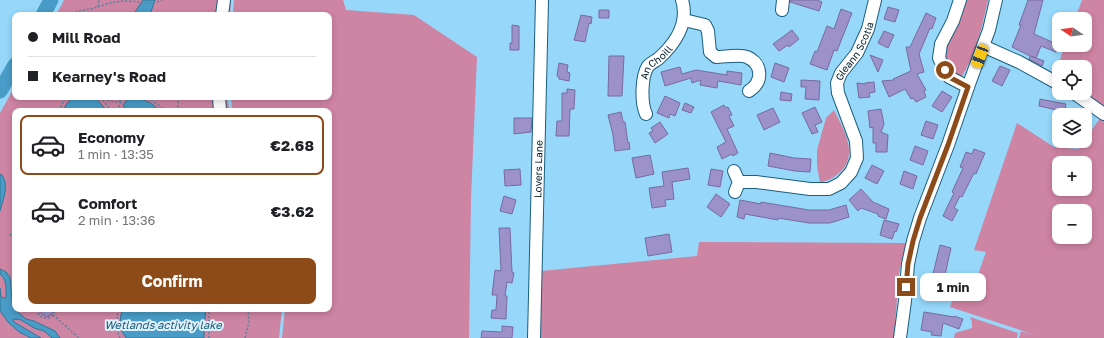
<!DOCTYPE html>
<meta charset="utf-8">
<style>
:root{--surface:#fff;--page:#f2f2f2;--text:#202124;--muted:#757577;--line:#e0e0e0;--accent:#8d4b19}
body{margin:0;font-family:"Golos Text",sans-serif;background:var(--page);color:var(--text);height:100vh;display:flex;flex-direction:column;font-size:15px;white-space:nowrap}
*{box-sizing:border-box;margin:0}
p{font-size:13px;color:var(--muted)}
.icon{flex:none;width:22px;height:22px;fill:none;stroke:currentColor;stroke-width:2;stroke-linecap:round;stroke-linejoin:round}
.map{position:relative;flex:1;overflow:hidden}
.drawer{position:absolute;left:12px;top:108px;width:320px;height:204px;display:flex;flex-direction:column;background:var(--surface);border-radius:8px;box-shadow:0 2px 6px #0003}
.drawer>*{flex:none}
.hud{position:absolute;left:12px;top:12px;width:320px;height:88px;border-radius:8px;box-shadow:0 2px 6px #0003;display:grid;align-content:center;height:88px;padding:0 16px;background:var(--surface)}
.needle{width:26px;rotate:283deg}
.buttons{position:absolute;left:1052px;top:12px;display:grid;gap:8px}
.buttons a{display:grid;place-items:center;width:40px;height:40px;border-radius:8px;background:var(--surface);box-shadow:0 2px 6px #0003;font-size:20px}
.end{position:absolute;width:18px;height:18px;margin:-9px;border:5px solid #8d4b19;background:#fff;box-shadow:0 0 0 2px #fff}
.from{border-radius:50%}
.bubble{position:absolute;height:28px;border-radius:8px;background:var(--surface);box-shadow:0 2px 6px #0003;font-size:13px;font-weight:700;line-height:28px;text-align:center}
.car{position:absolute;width:12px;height:24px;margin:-12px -6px;border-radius:5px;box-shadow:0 0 3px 1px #0007;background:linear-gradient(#f5c518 24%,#345 0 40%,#f5c518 0 76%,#345 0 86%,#f5c518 0)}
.hud b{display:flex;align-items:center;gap:14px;height:38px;font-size:15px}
.hud b+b{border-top:1px solid var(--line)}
.hud i{width:10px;height:10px;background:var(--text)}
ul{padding:7px 0 0;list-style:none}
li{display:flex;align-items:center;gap:12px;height:60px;margin:0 8px 6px;padding:0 8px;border:2px solid transparent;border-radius:8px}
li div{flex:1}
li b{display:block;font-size:15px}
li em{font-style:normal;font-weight:700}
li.on{border-color:var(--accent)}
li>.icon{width:36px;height:36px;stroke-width:1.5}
.button{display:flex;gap:8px;margin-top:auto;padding:8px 16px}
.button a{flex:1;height:46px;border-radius:8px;background:var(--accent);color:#fff;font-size:16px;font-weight:700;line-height:46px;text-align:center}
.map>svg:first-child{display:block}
</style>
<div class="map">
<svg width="1104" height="338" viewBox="0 0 1104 338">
<rect width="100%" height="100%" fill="#96d7fa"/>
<path fill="#ce84a3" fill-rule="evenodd" d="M64 0H231L230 15H56Z
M234 0H343L346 10 414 15 477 57 471 198 469 338H282L285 309H329V111H232L231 97H329V15H233Z
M965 0H988C982 27 976 54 961 78L946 67 944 52Z
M1082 0H1104V106L1084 93H1085V67H1059V80L1054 77 1065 45H1085V19H1075Z
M15 86V97H227L230 111H15V309H282L279 338H0V113Z
M834 110C842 127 857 149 844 168 837 176 830 180 820 183L817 165V150L826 118Z
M1101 117 1104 120V338H1019L1021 331 1034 336 1023 331 950 307 959 279 975 283 986 252 974 250 1017 123 1054 147 1078 149 1084 141H1085V139ZM1059 163H1085V189H1059ZM1059 211H1085V237H1059Z
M699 242 906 243 899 273 894 338H541V271L697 256Z
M970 317 1018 333 1017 338H954L955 333 972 328V322Z"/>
<path fill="#489cc7" stroke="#337597" d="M143 0H155L150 15H133Z
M77 97H95L107 111H63C66 104 69 99 77 97Z
M135 99C146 99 152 103 160 111H126L123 105 127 100Z
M1 174C10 184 3 200 0 211V175Z
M0 269 6 272 10 277 12 300 14 309 26 319 34 321 55 331 60 338H52L44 331 34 328 21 320 13 319 14 322 41 338H31L19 332 8 322 0 311V288L1 297 5 298 6 297C6 289 7 279 0 274Z
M122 309H206L204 327V338H126C118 327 120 321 122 309Z"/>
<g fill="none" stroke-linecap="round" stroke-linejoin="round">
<path stroke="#489cc7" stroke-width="15" d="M43 15 51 0
M0 91 15 65"/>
</g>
<path fill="#9c91c9" stroke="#776ba1" d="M790 0H817L822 2 819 11 790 2Z
M1028 0H1043L1034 34 1059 45 1056 52 1041 46 1036 58 1031 56 1044 61 1042 66 1029 59 1030 56 1012 47 1021 25H1019Z
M888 7 899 10 895 22 884 19Z
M841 9 852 13 837 51 834 50 827 70 810 64 815 51 817 52 827 26 834 29Z
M599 10H609V18H599Z
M926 13 936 18 932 29 930 28 919 54 924 72 917 74 926 90 924 91 926 97 916 102 913 98 911 99 905 89 889 97 882 81 894 80 893 79 911 71 906 47H910Z
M581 15 592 17 591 24 589 23 585 42 574 40Z
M512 25 519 26V50H510V43H512Z
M792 30 799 39 789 47 788 45 779 51 773 44Z
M884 31 894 35 888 48 878 43Z
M870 55 883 60 878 72Z
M609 56H624L622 96H608Z
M559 63 568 65 567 72 570 73 569 81 559 79V77L557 76Z
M775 63 789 68 784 82 771 77Z
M1000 66 1010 70 1002 86 992 81Z
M680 67 682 74 696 70 727 75V71L742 73 741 85 718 81 717 88 700 85 701 80 692 83 691 78 665 86 661 72Z
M801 80 820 81 819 100 805 99 806 87H801Z
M874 82 875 92 869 93 870 97 859 98 857 83 865 84V83Z
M567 89 575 90 574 109H570L569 136H556L557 121H562V93H567Z
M942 91 952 97 942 112 932 106Z
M781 92 792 94 791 101 780 100Z
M665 96 680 103 675 116 670 114 669 118 657 113Z
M1040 99 1066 104 1064 115 1057 114V110L1039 106Z
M685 103 694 107 691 113 682 110Z
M724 105 726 108 728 107 732 115 729 116 734 126 727 129 738 153 733 156 732 154 722 159 717 147 726 142 711 112Z
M815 107 822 122 815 125 818 132 812 134 802 113Z
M773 108 780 122 764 130 757 115Z
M881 109 884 124 881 132 888 135 887 152H876V143H873V127L870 128 868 111Z
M621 112 623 122H625L628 143 629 142 630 149 615 151 613 135 608 115Z
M514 118H532L531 132 514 134Z
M926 121 938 125 933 139 921 135Z
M660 122 668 134 655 143 649 133 653 131 651 128Z
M915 146 928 151 923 165 910 160Z
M974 149 985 153 976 174 974 173 962 197 960 196 954 208 958 210 952 221 943 216 954 193 952 192 963 168 960 167 966 152 972 154Z
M770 153 794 158 811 159 810 172 795 171 768 166Z
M650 155 654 174 636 178 632 158Z
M872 165 884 171 877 184 865 178Z
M688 168 690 179 672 182 674 199 665 200 666 206 652 208 649 188 664 186 662 172Z
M520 169 521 185 505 186 504 170Z
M711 169 723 171 720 187 708 185Z
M904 171 917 176 913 189 900 184Z
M861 189 873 202 889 209 886 219 878 216V214L861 208 858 211 849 200Z
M716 194 730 204 721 217 707 207Z
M504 196 516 200 512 214 500 211Z
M740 200 761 204V202L809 210H829L846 205 849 217 830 223H809L778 218V220L745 214 744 219 737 217Z
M884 220 899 224 896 232 895 231 892 239 880 235Z
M499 228H510L512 272 514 273 512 283 507 282 505 296H507L506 319 491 318 492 310H496L497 295H492L495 270 501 271Z
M669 234 672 252 648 256 645 238Z
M940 245 951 248 945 275H946L941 294 929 291Z
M39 309H57L50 315 47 317 42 314Z
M924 312 954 317V316L963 319 959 329 943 323 941 336 931 335 932 332 921 330Z
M502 326 513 327 512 338H481L482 331 502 332Z"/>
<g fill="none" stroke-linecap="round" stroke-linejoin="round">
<defs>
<g id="minor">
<path d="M960 0 953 21 941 44 939 58 945 70 949 77 968 87"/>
<path d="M782 10 783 0"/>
<path d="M222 15 224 0"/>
<path d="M684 20 705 25 708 31 710 52 716 57C725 57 739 54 747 57 763 64 763 82 749 91"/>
<path d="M983 46 1019 62 1059 84"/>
<path d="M1074 93 1104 114"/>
<path d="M219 97 220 111"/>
<path id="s1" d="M646 114C641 103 641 77 648 66 651 63 655 61 658 59 675 44 689 23 682 0"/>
<path d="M734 171 739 182 735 192"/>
<path id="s2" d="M739 182H756L810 189H829L841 183 851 172 857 158 856 141 838 93 837 83 841 73 857 53 868 29 875 0"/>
<path id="s3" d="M534 338 542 0"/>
<path d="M900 338 905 301 908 264 913 241 920 218 948 145 968 87 983 46 989 30 996 0"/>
</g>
</defs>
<use href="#minor" stroke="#1b5e7d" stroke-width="14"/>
<path stroke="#55859f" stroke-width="1.5" stroke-dasharray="2 2" stroke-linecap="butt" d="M98 7C108 3 117 1 127 1 140 1 150 6 162 0
M72 15 76 12 98 7 99 0
M100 97 110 101 117 102 127 97
M144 97 149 98 166 111
M103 100 111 111
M59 111 63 102 67 97
M120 111 119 107 121 100
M177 111 179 97
M10 234 15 241
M37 309 39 315C46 321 54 318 55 309
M118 309C117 321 115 327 120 338
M53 315 79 338
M209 338V315L210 309
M245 338 249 322 248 309"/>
<use href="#minor" stroke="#fff" stroke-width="12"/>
</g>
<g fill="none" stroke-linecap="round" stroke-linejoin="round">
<path stroke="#8d4b19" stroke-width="5" d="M906 287 908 264 913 241 920 218 948 145 968 87 949 77 945 70"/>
</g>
<g text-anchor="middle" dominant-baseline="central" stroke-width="4" stroke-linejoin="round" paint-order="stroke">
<g font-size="10" fill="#011b28" stroke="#def1fc">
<text stroke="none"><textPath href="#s2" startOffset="249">Gleann Scotia</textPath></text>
<text stroke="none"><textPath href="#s1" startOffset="57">An Choill</textPath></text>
<text stroke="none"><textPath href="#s3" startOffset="169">Lovers Lane</textPath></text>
</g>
<g font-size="11" font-style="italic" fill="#185977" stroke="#def1fc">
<text x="163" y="324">Wetlands activity lake</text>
</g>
</g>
</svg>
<div class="buttons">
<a><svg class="needle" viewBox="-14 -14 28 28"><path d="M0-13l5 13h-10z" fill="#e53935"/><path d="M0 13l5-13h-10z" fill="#757577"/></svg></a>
<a><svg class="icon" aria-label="locate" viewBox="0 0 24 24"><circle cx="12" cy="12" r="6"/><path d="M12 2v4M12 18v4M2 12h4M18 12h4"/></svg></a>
<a><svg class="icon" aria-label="layers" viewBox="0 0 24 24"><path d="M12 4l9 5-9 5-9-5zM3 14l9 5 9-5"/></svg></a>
<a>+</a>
<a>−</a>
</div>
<i class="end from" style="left:945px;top:70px"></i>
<i class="end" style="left:906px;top:287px"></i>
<div class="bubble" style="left:920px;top:273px;width:66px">1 min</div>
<i class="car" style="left:980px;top:56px;rotate:201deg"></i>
<div class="hud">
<b><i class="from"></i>Mill Road</b>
<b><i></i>Kearney's Road</b>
</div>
<section class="drawer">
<ul>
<li class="on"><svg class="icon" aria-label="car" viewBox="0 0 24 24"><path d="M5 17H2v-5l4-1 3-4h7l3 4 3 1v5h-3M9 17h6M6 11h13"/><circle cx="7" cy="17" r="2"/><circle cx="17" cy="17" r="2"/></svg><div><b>Economy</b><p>1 min · 13:35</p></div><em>€2.68</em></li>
<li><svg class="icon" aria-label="car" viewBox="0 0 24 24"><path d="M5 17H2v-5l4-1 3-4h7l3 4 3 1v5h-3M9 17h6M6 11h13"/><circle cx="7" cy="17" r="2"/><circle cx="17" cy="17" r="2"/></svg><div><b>Comfort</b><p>2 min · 13:36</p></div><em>€3.62</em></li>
</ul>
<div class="button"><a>Confirm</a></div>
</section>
</div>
